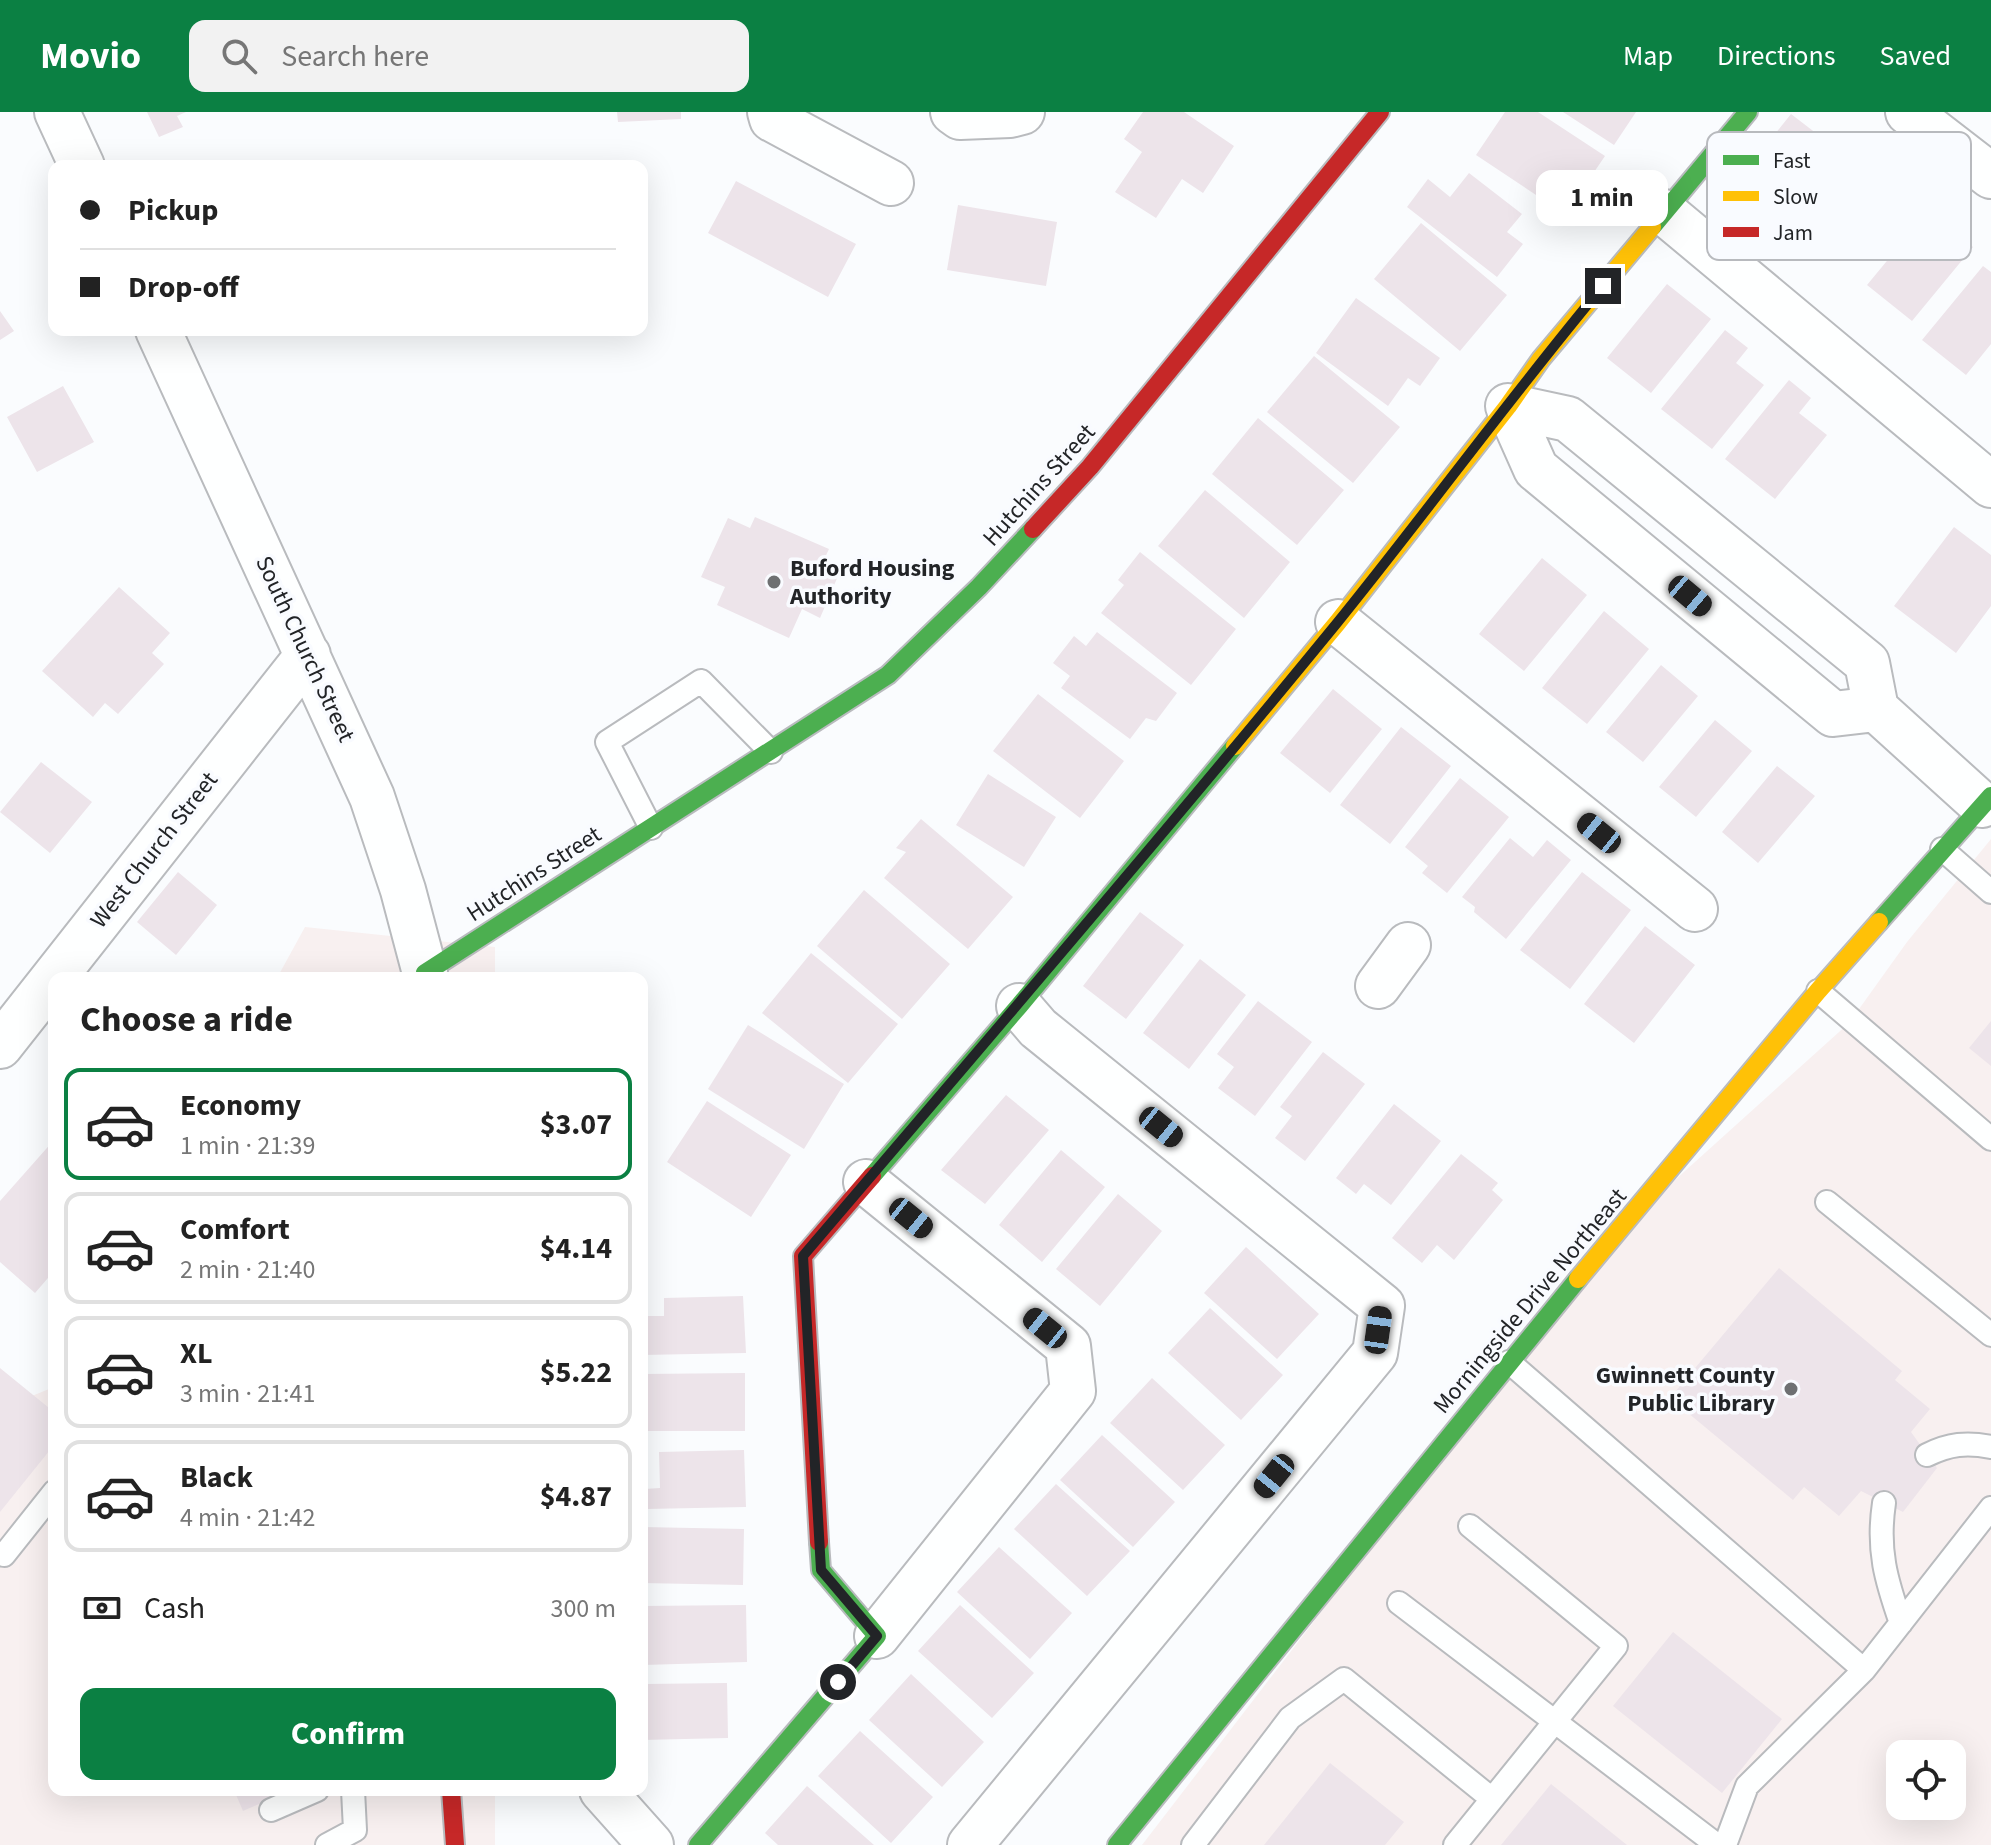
<!DOCTYPE html>
<meta charset="utf-8">
<style>
:root{--surface:#fff;--page:#f2f2f2;--text:#222;--muted:#767676;--line:#e0e0e0;--accent:#0b8043}
body{margin:0;font-family:"Source Sans 3",sans-serif;background:var(--page);color:var(--text);height:100vh;display:flex;flex-direction:column;font-size:30px;white-space:nowrap}
*{box-sizing:border-box;margin:0}
p{font-size:26px;color:var(--muted)}
.icon{flex:none;width:44px;height:44px;fill:none;stroke:currentColor;stroke-width:2;stroke-linecap:round;stroke-linejoin:round}
.map{position:relative;flex:1;overflow:hidden}
.side{position:absolute;left:48px;top:860px;width:600px;height:824px;display:flex;flex-direction:column;background:var(--surface);border-radius:16px;box-shadow:0 8px 32px #0002}
.side>*{flex:none}
.hud{position:absolute;left:48px;top:48px;width:600px;height:176px;border-radius:16px;box-shadow:0 8px 32px #0002;display:grid;align-content:center;height:176px;padding:0 32px;background:var(--surface)}
.buttons{position:absolute;left:1886px;top:1628px;display:grid;gap:16px}
.buttons a{display:grid;place-items:center;width:80px;height:80px;border-radius:16px;background:var(--surface);box-shadow:0 8px 32px #0002;font-size:40px}
.end{position:absolute;width:36px;height:36px;margin:-18px;border:10px solid #222427;background:#fff;box-shadow:0 0 0 4px #fff}
.from{border-radius:50%}
.bubble{position:absolute;height:56px;border-radius:16px;background:var(--surface);box-shadow:0 8px 32px #0002;font-size:26px;font-weight:700;line-height:56px;text-align:center}
.car{position:absolute;width:24px;height:48px;margin:-24px -12px;border-radius:10px;box-shadow:0 0 6px 2px #0007;background:linear-gradient(#222 24%,#8ab4d8 0 40%,#222 0 76%,#8ab4d8 0 86%,#222 0)}
.hud b{display:flex;align-items:center;gap:28px;height:76px;font-size:30px}
.hud b+b{border-top:2px solid var(--line)}
.hud i{width:20px;height:20px;background:var(--text)}
ul{padding:0;list-style:none}
li{display:flex;align-items:center;gap:24px;height:112px;margin:0 16px 12px;padding:0 16px;border:4px solid var(--line);border-radius:16px}
li div{flex:1}
li b{display:block;font-size:30px}
li em{font-style:normal;font-weight:700}
li.on{border-color:var(--accent)}
li>.icon{width:72px;height:72px;stroke-width:1.5}
h2{padding:0 32px;font-size:36px;line-height:96px}
.pay{display:flex;align-items:center;gap:20px;height:88px;padding:0 32px;font-size:30px}
.pay p{margin-inline-start:auto}
.cta{display:flex;gap:16px;margin-top:auto;padding:16px 32px}
.cta a{flex:1;height:92px;border-radius:16px;background:var(--accent);color:#fff;font-size:32px;font-weight:700;line-height:92px;text-align:center}
header{display:flex;align-items:center;gap:48px;box-sizing:border-box;height:112px;padding:0 40px;background:var(--accent);color:#fff}
header strong{font-size:38px}
nav{display:flex;gap:44px;margin-inline-start:auto;font-size:28px}
.search{width:560px;height:72px;background:var(--page);display:flex;align-items:center;gap:20px;box-sizing:border-box;padding:0 28px;border-radius:16px;color:var(--muted);font-size:30px}
.map>svg:first-child{display:block}
</style>
<header>
<strong>Movio</strong>
<div class="search"><svg class="icon" aria-label="search" viewBox="0 0 24 24"><circle cx="10" cy="10" r="6"/><path d="M15 15l6 6"/></svg>Search here</div>
<nav><a>Map</a><a>Directions</a><a>Saved</a></nav>
</header>
<div class="map">
<svg width="1991" height="1733" viewBox="0 0 1991 1733">
<rect width="100%" height="100%" fill="#fafcfe"/>
<path fill="#f8f0f0" fill-rule="evenodd" d="M1991 727V1733H1142L1603 1133 1849 911 1907 830ZM1900 1642H1952V1694H1900Z
M305 815 495 835V866H277Z
M54 1268V1678H495V1733H0V1297L49 1277Z"/>
<path fill="#ede4ea" d="M147 0H186L177 4 183 15 159 25Z
M617 0H681V7L618 10Z
M1143 0H1184L1234 34 1203 81 1182 67 1156 106 1115 80 1142 40 1124 27Z
M1505 0H1538L1605 44 1584 75 1572 67 1554 95 1476 43Z
M1563 0H1636L1614 33Z
M1791 2 1834 35 1777 107 1734 73Z
M1469 61 1522 102 1507 120 1523 132 1497 165 1407 95 1428 67 1450 85Z
M736 69 856 132 828 185 708 121Z
M958 93 1057 110 1046 174 947 158Z
M1929 98 1973 135 1912 209 1867 173Z
M1421 111 1507 183 1460 239 1374 167Z
M1983 154 1991 160V232L1966 263 1922 228Z
M1667 172 1711 207 1651 281 1607 246Z
M1356 186 1440 246 1420 274 1408 266 1388 294 1316 241Z
M0 199 14 219 0 228Z
M1725 218 1748 236 1736 251 1764 273 1712 337 1661 297Z
M1314 244 1400 315 1353 371 1267 300Z
M1789 268 1811 286 1799 301 1827 323 1775 387 1725 347Z
M63 274 94 330 37 360 7 305Z
M1258 306 1344 378 1297 433 1212 362Z
M1205 378 1290 450 1244 506 1158 434Z
M755 405 829 437 820 456 838 464 820 506 802 497 789 526 717 493 725 475 701 465 728 406 750 416Z
M1954 415 1991 443V494L1956 541 1894 494Z
M1140 440 1236 517 1191 573 1101 501 1124 473 1118 468Z
M1542 446 1587 483 1524 559 1479 522Z
M119 475 170 521 152 541 164 552 118 602 105 591 93 605 42 559Z
M1604 499 1649 537 1587 612 1542 576Z
M1097 520 1177 581 1156 609 1146 606 1130 627 1061 576 1070 564 1053 551 1074 524 1086 534Z
M1661 553 1698 584 1643 650 1606 620Z
M1333 577 1382 617 1330 681 1280 641Z
M1038 582 1124 649 1080 706 993 639Z
M1715 608 1752 639 1696 705 1659 675Z
M1401 615 1451 654 1390 732 1340 693Z
M41 650 92 690 50 741 0 700Z
M1777 654 1815 684 1758 751 1722 720Z
M988 662 1056 705 1024 755 956 713Z
M1460 666 1509 705 1447 781 1422 761 1428 754 1405 735Z
M921 707 1013 785 968 837 884 766 906 740 896 736Z
M1510 726 1533 745 1547 728 1571 748 1506 827 1474 800 1475 795 1462 785Z
M178 760 217 793 176 843 137 810Z
M1582 760 1631 798 1570 877 1520 838Z
M864 778 950 852 902 907 817 834Z
M1140 800 1184 833 1126 907 1083 874Z
M1645 814 1695 853 1634 931 1584 892Z
M811 841 898 912 848 971 762 901Z
M1200 847 1246 883 1189 957 1143 921Z
M1258 889 1312 930 1255 1004 1218 976 1234 955 1217 942Z
M1991 909V954L1969 936Z
M748 913 844 972 804 1037 708 977Z
M1323 940 1365 972 1305 1049 1275 1026 1292 1004 1280 995Z
M1006 983 1049 1018 985 1092 941 1058Z
M707 989 791 1043 751 1105 667 1050Z
M1394 992 1441 1029 1391 1093 1364 1072 1356 1082 1336 1066Z
M54 1028V1159L35 1181 0 1150V1089Z
M1061 1038 1105 1075 1042 1150 999 1113Z
M1461 1042 1498 1071 1492 1078 1503 1088 1454 1148 1437 1133 1422 1151 1392 1126Z
M1118 1082 1162 1119 1100 1194 1056 1157Z
M1246 1135 1319 1202 1277 1247 1204 1181Z
M1779 1156 1902 1259 1895 1268 1930 1297 1911 1320 1937 1356 1903 1400 1861 1379 1839 1404 1804 1375 1793 1388 1670 1286Z
M743 1184 746 1241 642 1243V1204H664V1186Z
M1210 1196 1283 1263 1241 1308 1168 1241Z
M0 1256 54 1300V1333L0 1400Z
M745 1261V1319H642V1262Z
M1152 1266 1225 1333 1183 1378 1110 1311Z
M1102 1323 1175 1390 1133 1435 1060 1368Z
M744 1338 746 1395 646 1397 645 1377 660 1376 659 1340Z
M1056 1372 1130 1439 1087 1484 1014 1417Z
M642 1415 744 1417 743 1473 642 1471Z
M999 1435 1072 1501 1030 1547 957 1480Z
M746 1493 747 1550 643 1553 642 1494Z
M960 1493 1034 1561 992 1606 918 1539Z
M1673 1520 1782 1607 1722 1681 1613 1594Z
M911 1562 984 1630 942 1675 869 1608Z
M727 1571 728 1626 642 1628 645 1572Z
M860 1619 933 1685 891 1731 818 1664Z
M1330 1651 1404 1710 1385 1733H1264Z
M1551 1672 1627 1733H1501Z
M807 1674 874 1733H778L765 1721Z
M234 1678H291L243 1699Z"/>
<g fill="none" stroke-linecap="round" stroke-linejoin="round">
<defs>
<path id="lane" d="M651 716 607 630 701 569 771 640
M1942 737 1991 780
M1818 879 1991 1027
M1827 1090 1991 1223
M1509 1250 1864 1558
M1927 1343C1949 1332 1967 1330 1991 1335
M1884 1391C1877 1438 1886 1468 1901 1511
M0 1442 4 1443 54 1380
M1399 1491 1717 1733
M271 1698 317 1678
M327 1733 355 1718 353 1678
M1193 1733 1290 1606 1344 1567 1492 1687
M1455 1733 1616 1534 1470 1414
M1725 1733 1747 1674 1864 1558 1991 1396"/>
<path id="street" d="M57 0 82 54
M770 0 772 7 891 71
M953 0 960 5 1010 3 1022 0
M1908 0 1991 64
M1664 100 1991 373
M158 218 372 685 403 778 425 861
M1338 510 1695 797
M1876 597 1833 602 1536 357 1508 294 1568 307 1867 551 1876 597 1982 693
M1378 874 1408 833
M0 934 308 543
M866 1070 1068 1234 1073 1279 877 1524
M602 1678 651 1733
M970 1733 1375 1241 1382 1194 1038 916 1019 894"/>
<path id="fast" d="M1652 115 1748 0
M1879 810 1991 684
M426 866 425 861 888 563 979 475 1033 417
M872 1064 1019 894 1235 634
M698 1733 877 1524 821 1458 819 1430
M1117 1733 1578 1167"/>
<path id="slow" d="M1235 634 1338 510 1508 294 1541 247 1652 115
M1578 1167 1818 879 1879 810"/>
<path id="jam" d="M1033 417 1090 355 1380 0
M819 1430 803 1144 872 1064
M451 1678 455 1733"/>
</defs>
<use href="#lane" stroke="#b9bbbe" stroke-width="26"/>
<use href="#street" stroke="#b9bbbe" stroke-width="48"/>
<use href="#fast" stroke="#b9bbbe" stroke-width="22"/>
<use href="#slow" stroke="#b9bbbe" stroke-width="22"/>
<use href="#jam" stroke="#b9bbbe" stroke-width="22"/>
<use href="#lane" stroke="#feffff" stroke-width="22"/>
<use href="#street" stroke="#feffff" stroke-width="44"/>
<use href="#fast" stroke="#4caf50" stroke-width="18"/>
<use href="#slow" stroke="#ffc107" stroke-width="18"/>
<use href="#jam" stroke="#c62828" stroke-width="18"/>
</g>
<g fill="none" stroke-linecap="round" stroke-linejoin="round">
<path stroke="#222427" stroke-width="10" d="M838 1570 877 1524 821 1458 803 1144C982 934 1162 725 1337 511 1427 400 1511 284 1603 174"/>
</g>
<g fill="#6e7072" stroke="#f9fbff" stroke-width="3">
<circle cx="774" cy="470" r="8"/>
<circle cx="1791" cy="1277" r="8"/>
</g>
<g text-anchor="middle" dominant-baseline="central" stroke-width="7" stroke-linejoin="round" paint-order="stroke">
<g font-size="24" fill="#222427" stroke="#f9fbff">
<text transform="translate(1039 373) rotate(-48)">Hutchins Street</text>
<text transform="translate(305 537) rotate(65)">South Church Street</text>
<text transform="translate(154 738) rotate(-52)">West Church Street</text>
<text transform="translate(534 762) rotate(-33)">Hutchins Street</text>
<text transform="translate(1530 1189) rotate(-50)">Morningside Drive Northeast</text>
</g>
<g font-size="24" font-weight="bold" fill="#222427" stroke="#f9fbff" text-anchor="start">
<text x="790" y="456">Buford Housing<tspan x="790" dy="28">Authority</tspan></text>
<text x="1775" y="1263" text-anchor="end">Gwinnett County<tspan x="1775" dy="28">Public Library</tspan></text>
</g>
</g>
<rect x="1707" y="20" width="264" height="128" rx="12" fill="#f9fbff" stroke="#b8babe" stroke-width="2"/>
<rect x="1723" y="43" width="36" height="10" fill="#4caf50"/>
<rect x="1723" y="79" width="36" height="10" fill="#ffc107"/>
<rect x="1723" y="115" width="36" height="10" fill="#c62828"/>
<g font-size="22" fill="#222427">
<text x="1773" y="56">Fast</text>
<text x="1773" y="92">Slow</text>
<text x="1773" y="128">Jam</text>
</g>
</svg>
<div class="buttons">
<a><svg class="icon" aria-label="locate" viewBox="0 0 24 24"><circle cx="12" cy="12" r="6"/><path d="M12 2v4M12 18v4M2 12h4M18 12h4"/></svg></a>
</div>
<i class="end from" style="left:838px;top:1570px"></i>
<i class="end" style="left:1603px;top:174px"></i>
<div class="bubble" style="left:1536px;top:58px;width:132px">1 min</div>
<i class="car" style="left:1690px;top:484px;rotate:130deg"></i>
<i class="car" style="left:1599px;top:721px;rotate:309deg"></i>
<i class="car" style="left:1161px;top:1015px;rotate:129deg"></i>
<i class="car" style="left:911px;top:1106px;rotate:129deg"></i>
<i class="car" style="left:1045px;top:1216px;rotate:309deg"></i>
<i class="car" style="left:1378px;top:1218px;rotate:8deg"></i>
<i class="car" style="left:1274px;top:1364px;rotate:219deg"></i>
<div class="hud">
<b><i class="from"></i>Pickup</b>
<b><i></i>Drop-off</b>
</div>
<section class="side">
<h2>Choose a ride</h2>
<ul>
<li class="on"><svg class="icon" aria-label="car" viewBox="0 0 24 24"><path d="M5 17H2v-5l4-1 3-4h7l3 4 3 1v5h-3M9 17h6M6 11h13"/><circle cx="7" cy="17" r="2"/><circle cx="17" cy="17" r="2"/></svg><div><b>Economy</b><p>1 min · 21:39</p></div><em>$3.07</em></li>
<li><svg class="icon" aria-label="car" viewBox="0 0 24 24"><path d="M5 17H2v-5l4-1 3-4h7l3 4 3 1v5h-3M9 17h6M6 11h13"/><circle cx="7" cy="17" r="2"/><circle cx="17" cy="17" r="2"/></svg><div><b>Comfort</b><p>2 min · 21:40</p></div><em>$4.14</em></li>
<li><svg class="icon" aria-label="car" viewBox="0 0 24 24"><path d="M5 17H2v-5l4-1 3-4h7l3 4 3 1v5h-3M9 17h6M6 11h13"/><circle cx="7" cy="17" r="2"/><circle cx="17" cy="17" r="2"/></svg><div><b>XL</b><p>3 min · 21:41</p></div><em>$5.22</em></li>
<li><svg class="icon" aria-label="car" viewBox="0 0 24 24"><path d="M5 17H2v-5l4-1 3-4h7l3 4 3 1v5h-3M9 17h6M6 11h13"/><circle cx="7" cy="17" r="2"/><circle cx="17" cy="17" r="2"/></svg><div><b>Black</b><p>4 min · 21:42</p></div><em>$4.87</em></li>
</ul>
<div class="pay"><svg class="icon" aria-label="cash" viewBox="0 0 24 24"><path d="M3 7h18v10H3z"/><circle cx="12" cy="12" r="2"/></svg>Cash<p>300 m</p></div>
<div class="cta"><a>Confirm</a></div>
</section>
</div>
